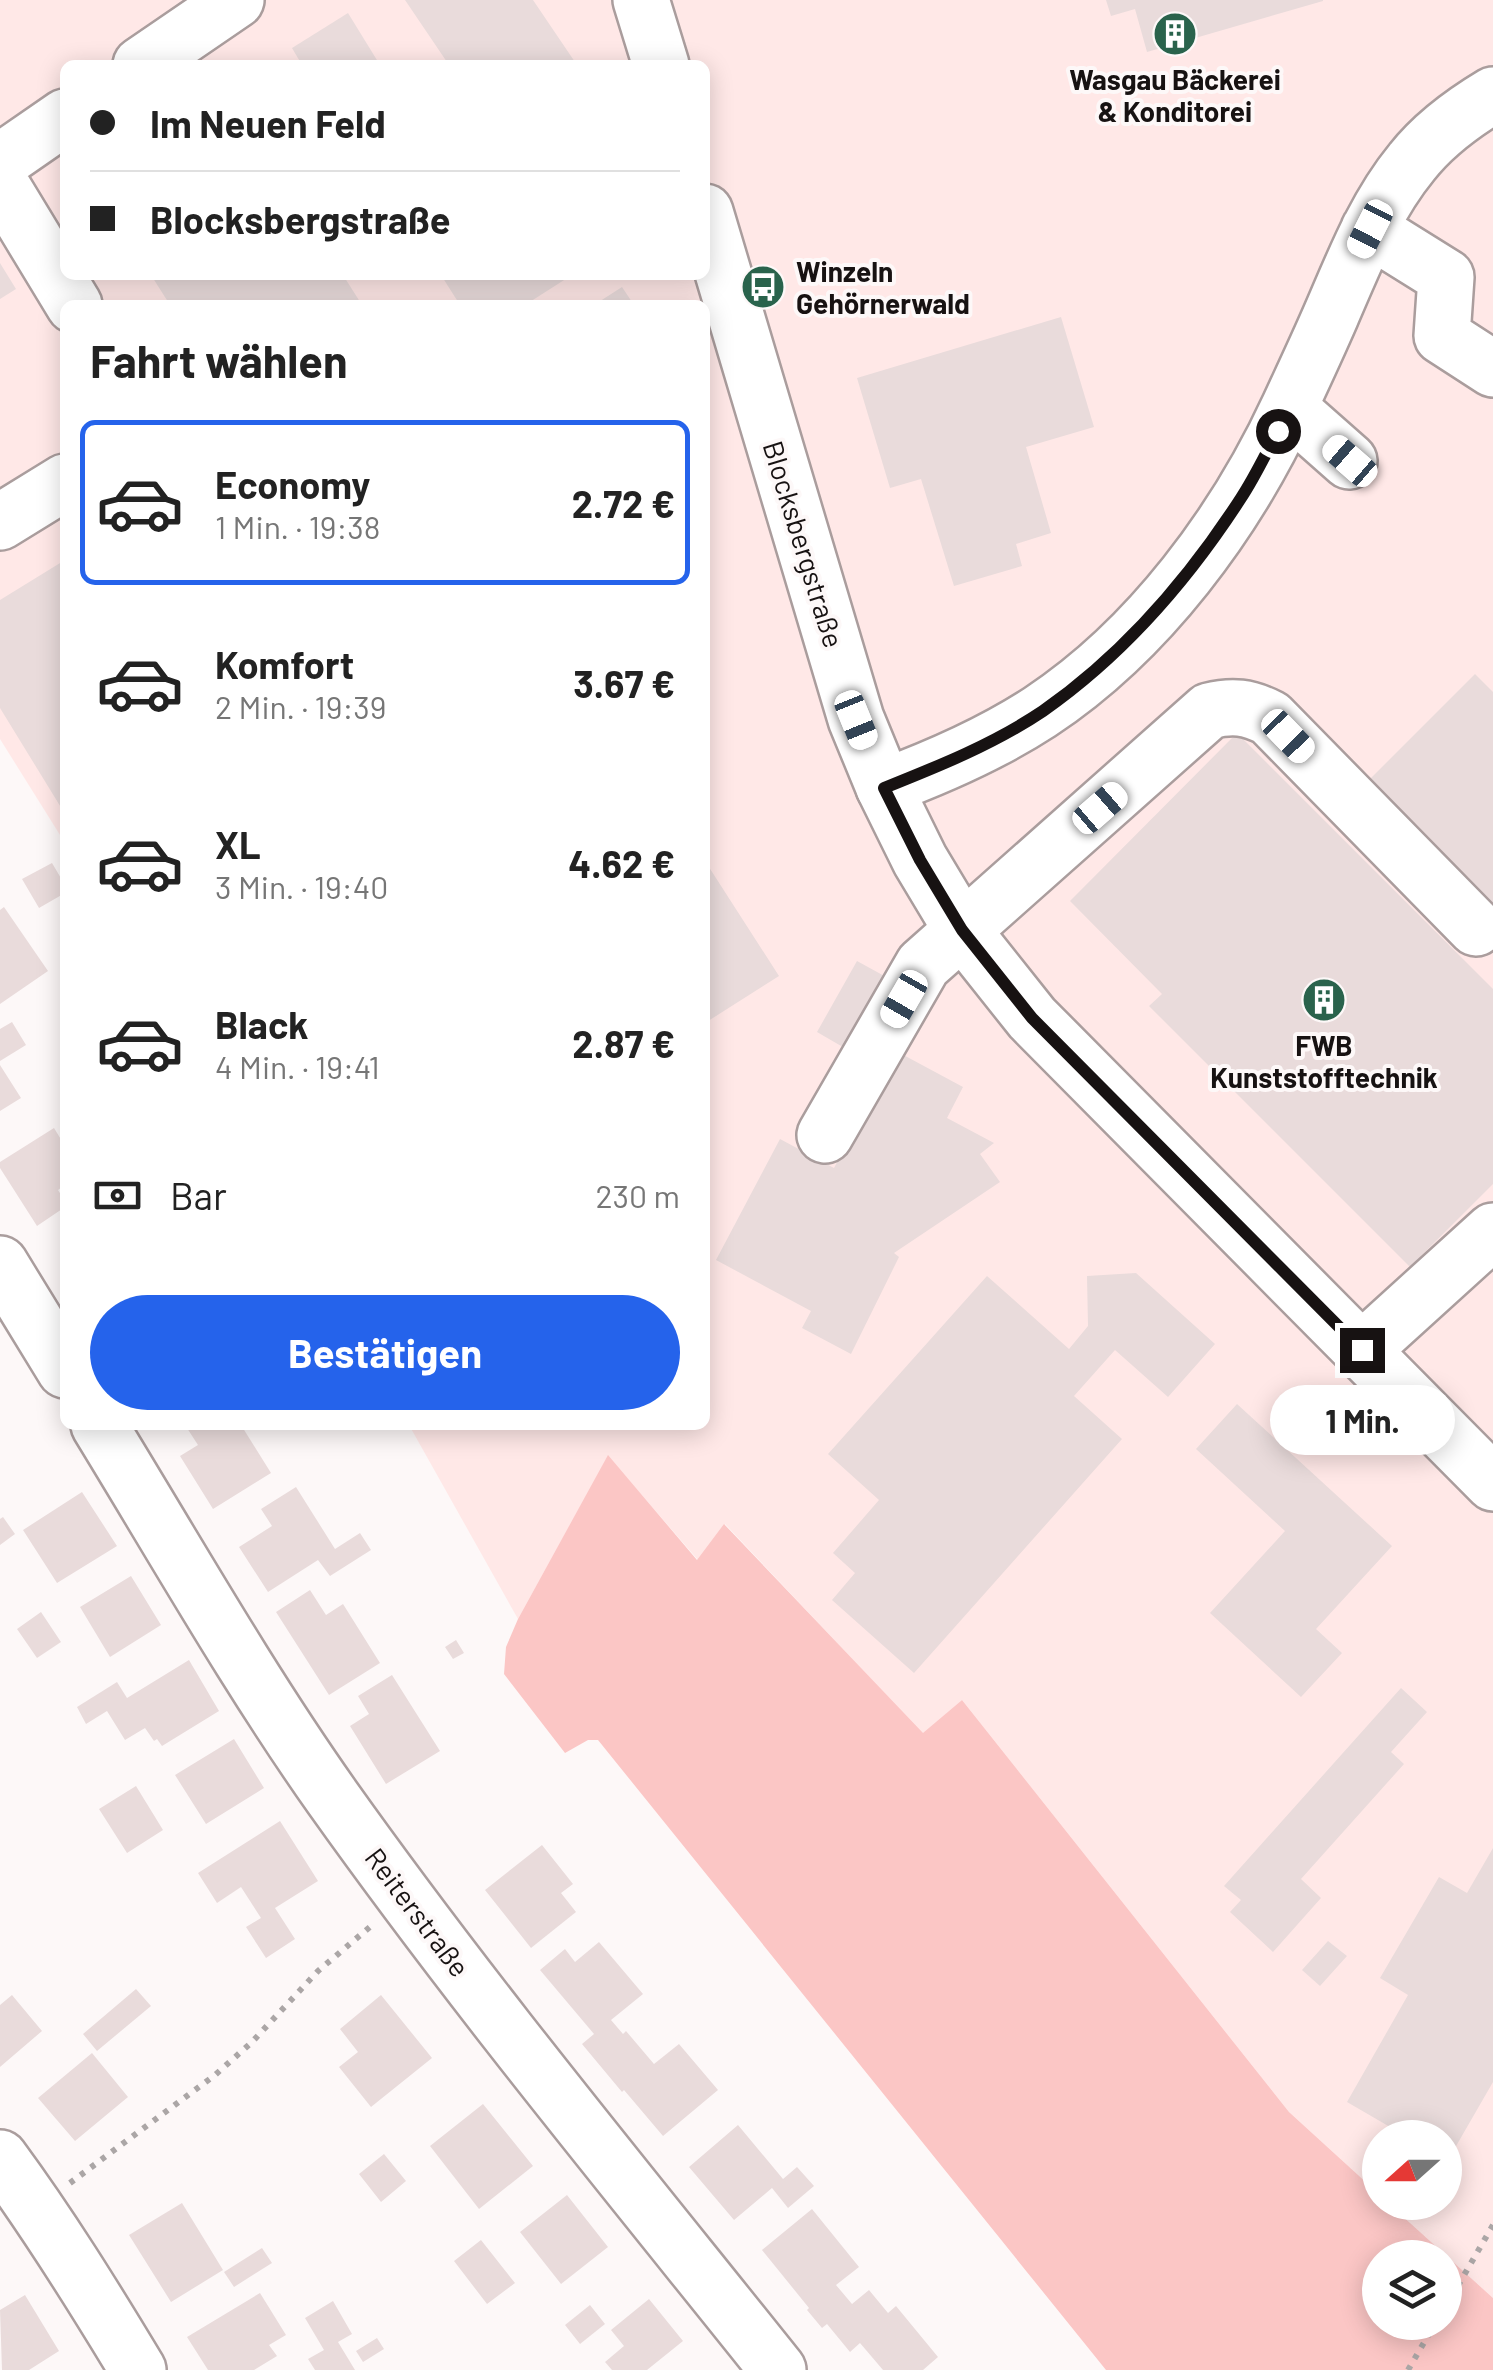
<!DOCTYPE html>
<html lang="de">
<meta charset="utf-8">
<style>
:root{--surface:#fff;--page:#f6f6f6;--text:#222;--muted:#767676;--line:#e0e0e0;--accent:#2563eb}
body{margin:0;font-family:Barlow,sans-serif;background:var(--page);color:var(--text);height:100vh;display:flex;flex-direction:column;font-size:38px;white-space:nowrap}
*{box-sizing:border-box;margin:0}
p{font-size:32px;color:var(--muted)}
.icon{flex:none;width:55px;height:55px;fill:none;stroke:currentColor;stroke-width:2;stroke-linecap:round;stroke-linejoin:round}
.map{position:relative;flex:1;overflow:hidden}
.side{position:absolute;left:60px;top:300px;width:650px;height:1130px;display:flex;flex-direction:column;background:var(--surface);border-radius:15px;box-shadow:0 5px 25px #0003}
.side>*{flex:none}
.top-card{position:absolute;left:60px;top:60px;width:650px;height:220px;border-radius:15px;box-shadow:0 5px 25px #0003;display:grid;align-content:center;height:220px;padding:0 30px;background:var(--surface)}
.needle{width:65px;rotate:249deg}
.fabs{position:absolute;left:1362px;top:2120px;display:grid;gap:20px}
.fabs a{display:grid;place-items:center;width:100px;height:100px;border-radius:50%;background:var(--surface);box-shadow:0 5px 25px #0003;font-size:50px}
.end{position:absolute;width:45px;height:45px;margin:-22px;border:12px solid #171212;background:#fff;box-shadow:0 0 0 5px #fff}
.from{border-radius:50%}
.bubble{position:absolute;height:70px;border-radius:35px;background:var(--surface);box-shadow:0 5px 25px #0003;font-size:32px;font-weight:700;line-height:70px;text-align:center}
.car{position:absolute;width:30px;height:60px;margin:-30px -15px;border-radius:12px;box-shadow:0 0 8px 2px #0007;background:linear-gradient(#fff 24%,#345 0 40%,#fff 0 76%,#345 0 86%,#fff 0)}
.top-card b{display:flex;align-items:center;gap:35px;height:95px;font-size:38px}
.top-card b+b{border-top:2px solid var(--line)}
.top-card i{width:25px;height:25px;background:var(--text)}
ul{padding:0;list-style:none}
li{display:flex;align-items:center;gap:30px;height:165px;margin:0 20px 15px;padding:0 10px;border:5px solid transparent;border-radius:15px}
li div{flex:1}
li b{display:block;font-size:38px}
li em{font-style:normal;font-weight:700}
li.selected{border-color:var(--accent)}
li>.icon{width:90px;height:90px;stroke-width:1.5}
h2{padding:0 30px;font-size:45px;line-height:120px}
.pay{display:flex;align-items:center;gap:25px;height:110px;padding:0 30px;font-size:38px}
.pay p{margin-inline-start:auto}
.button{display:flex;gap:20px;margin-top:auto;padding:20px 30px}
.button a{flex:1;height:115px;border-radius:60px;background:var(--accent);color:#fff;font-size:40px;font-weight:700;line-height:115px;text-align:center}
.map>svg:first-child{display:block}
</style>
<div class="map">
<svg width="1493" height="2370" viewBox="0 0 1493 2370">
<rect width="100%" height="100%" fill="#fdf8f8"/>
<path fill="#ffe8e7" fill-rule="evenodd" d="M0 0H1493V2298L1388 2203 1445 2202V2138H1380V2195L1289 2112 962 1700 923 1734 725 1524 698 1560 608 1456 518 1619 409 1425H705V305H65V843L0 739ZM65 65H705V275H65Z"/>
<path fill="#fbc6c5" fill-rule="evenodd" d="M608 1455 697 1560 724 1524 923 1733 962 1700 1289 2112 1380 2195V2202L1388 2203 1493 2298V2370H1106L598 1740H588L565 1753 504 1674 506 1647 518 1619ZM1380 2258H1445V2322H1380Z"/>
<path fill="#e9dbdb" d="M405 0H533L577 65H449Z
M1106 0H1323V1L1147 52 1135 9 1111 16Z
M348 13 380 65H302L292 48Z
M0 263 16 289 0 299Z
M151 275H343L362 305H170Z
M441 275H572L525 305H460Z
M622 287 634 305H594Z
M1061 317 1094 427 1026 447 1051 533 1016 544 1022 566 954 586 921 479 890 488 857 378Z
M65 560V814L0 708V600Z
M1475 674 1493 692V909L1367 782Z
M1237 733 1493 989V1184L1410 1267 1149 1006 1162 994 1070 901Z
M705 861 779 976 705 1023Z
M52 863 65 885V893L39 908 22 879Z
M4 907 48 971 0 1004V910Z
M857 961 888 978 848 1050 817 1032Z
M12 1022 26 1045 0 1061V1029Z
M896 1051 963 1087 947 1118 994 1143 980 1154 1000 1182 894 1253 899 1257 851 1354 802 1328 811 1311 716 1260 780 1139 834 1168Z
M0 1065 21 1098 0 1111Z
M54 1128 65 1146V1185L58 1190 65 1201V1207L37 1226 0 1168V1162Z
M1136 1273 1215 1344 1168 1397 1115 1350 1074 1396 1122 1439 914 1673 832 1600 855 1573 833 1553 879 1500 828 1454 987 1276 1069 1349 1088 1326 1087 1276Z
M1237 1404 1392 1546 1316 1629 1342 1653 1301 1697 1210 1613 1285 1531 1196 1449Z
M185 1425H241L271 1473 213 1509 180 1456 198 1445Z
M296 1487 335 1549 360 1533 371 1550 330 1576 318 1560 268 1592 239 1547 272 1526 261 1509Z
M82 1492 117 1546 57 1583 23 1530Z
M3 1517 15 1534 0 1545V1519Z
M131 1576 161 1625 110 1657 80 1607Z
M310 1590 326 1615 343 1604 380 1663 329 1695 276 1612Z
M41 1612 61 1642 37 1658 17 1629Z
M456 1640 464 1653 453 1659 445 1647Z
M189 1660 219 1711 162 1746 157 1739 154 1741 145 1728 125 1740 107 1711 86 1724 77 1707 117 1682 127 1698Z
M392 1675 440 1751 386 1784 350 1726 369 1714 358 1696Z
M1401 1688 1427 1712 1391 1752 1404 1764 1301 1879 1321 1898 1273 1952 1230 1912 1241 1900 1224 1886Z
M234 1739 264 1788 206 1824 175 1775Z
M136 1786 163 1830 127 1853 99 1809Z
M280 1821 318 1881 275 1908 295 1939 266 1958 246 1927 261 1918 241 1887 217 1903 198 1873Z
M542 1845 573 1884 561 1893 576 1912 531 1948 485 1890Z
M1493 1848V2082L1448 2160 1445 2158V2138H1409L1347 2102 1408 1995 1380 1978 1439 1877 1467 1893Z
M1328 1941 1347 1956 1320 1986 1302 1970Z
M599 1942 643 1994 611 2020 623 2034 626 2031 654 2064 679 2044 718 2090 663 2136 624 2090 622 2092 582 2044 594 2034 540 1970 565 1949 575 1962Z
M136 1989 151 2006 97 2051 83 2034Z
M12 1995 42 2031 0 2067V2005Z
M381 1995 432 2058 371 2107 339 2067 358 2052 340 2029Z
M92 2053 128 2097 75 2141 38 2098Z
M483 2104 533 2166 479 2209 430 2146Z
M738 2125 783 2179 797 2167 814 2186 788 2208 772 2188 734 2220 689 2167Z
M384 2154 406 2181 381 2202 359 2174Z
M567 2195 608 2247 561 2284 520 2232Z
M182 2203 223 2270 171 2302 129 2235Z
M812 2209 859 2267 836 2285 852 2304 869 2290 888 2313 896 2306 938 2357 923 2370H883L860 2343 850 2352 827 2324 822 2328 807 2310 809 2308 762 2250Z
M481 2240 515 2283 487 2304 454 2261Z
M262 2248 272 2263 234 2287 224 2272Z
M260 2293 286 2335 269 2345 277 2356 254 2370H208L187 2337Z
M25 2295 59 2351 29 2370H2L0 2310Z
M649 2299 683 2341 647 2370H612L605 2362 624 2346 611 2330Z
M333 2301 352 2334 338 2342 355 2370H315L308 2359 324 2350 305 2318Z
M590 2305 605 2324 580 2344 565 2325Z
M377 2338 384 2349 363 2362 356 2351Z"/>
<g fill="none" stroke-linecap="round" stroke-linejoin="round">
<defs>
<path id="minor" d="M141 65 236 0
M0 162 65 117
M0 183 74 305
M1369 229 1446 277 1442 336 1493 369
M1289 408 1349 461
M0 522 65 482
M884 787C938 767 991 744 1040 712 1149 640 1236 522 1290 405 1304 375 1318 345 1331 315 1354 262 1375 207 1412 162 1434 134 1463 113 1493 95
M825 1135 923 965 1209 711C1233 705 1248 707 1270 718L1476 928
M0 1264 65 1370
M1362 1350 1493 1231
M99 1425C175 1549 248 1678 332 1797 472 1994 627 2181 778 2370
M0 2158C50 2226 94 2297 138 2370"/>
<path id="major" d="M641 0 661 65
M705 212 856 719 884 787 920 860 962 930 1032 1018 1493 1483"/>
</defs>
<use href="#minor" stroke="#aa9d9d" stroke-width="60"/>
<use href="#major" stroke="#aa9d9d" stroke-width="60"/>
<path stroke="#aba6a6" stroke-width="6" stroke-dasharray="5 8" stroke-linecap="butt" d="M70 2183 215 2075 252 2042 318 1971 371 1926
M1445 2308 1493 2225
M1408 2370 1436 2322"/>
<use href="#minor" stroke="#fff" stroke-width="55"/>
<use href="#major" stroke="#fff" stroke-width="55"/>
</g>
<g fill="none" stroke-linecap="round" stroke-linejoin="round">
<path stroke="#171212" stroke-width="12" d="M1278 431C1266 453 1255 477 1241 498 1188 580 1123 655 1043 711 994 744 939 766 884 788L920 860 962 930 1032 1018 1362 1350"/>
</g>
<defs>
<symbol id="building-disc" viewBox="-11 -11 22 22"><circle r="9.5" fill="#2a634c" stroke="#fdf8f8"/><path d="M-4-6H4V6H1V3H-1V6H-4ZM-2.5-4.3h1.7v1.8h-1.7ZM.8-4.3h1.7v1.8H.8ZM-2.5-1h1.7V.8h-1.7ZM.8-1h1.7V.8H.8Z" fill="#fff"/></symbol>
<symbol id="bus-disc" viewBox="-11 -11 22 22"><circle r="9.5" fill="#2a634c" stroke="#fdf8f8"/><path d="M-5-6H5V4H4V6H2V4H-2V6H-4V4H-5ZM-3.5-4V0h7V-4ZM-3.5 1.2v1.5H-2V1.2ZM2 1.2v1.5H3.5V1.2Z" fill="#fff"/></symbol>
</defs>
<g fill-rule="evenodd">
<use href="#building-disc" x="1150" y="9" width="50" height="50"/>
<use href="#bus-disc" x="738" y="262" width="50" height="50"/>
<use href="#building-disc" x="1299" y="975" width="50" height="50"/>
</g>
<g text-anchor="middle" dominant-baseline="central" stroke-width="8" stroke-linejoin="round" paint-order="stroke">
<g font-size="28" font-weight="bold" fill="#171212" stroke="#fdf8f8">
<text x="1175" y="79">Wasgau Bäckerei<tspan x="1175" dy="32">&amp; Konditorei</tspan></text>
<text x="796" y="271" text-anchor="start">Winzeln<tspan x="796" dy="32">Gehörnerwald</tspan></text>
<text x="1324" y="1045">FWB<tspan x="1324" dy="32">Kunststofftechnik</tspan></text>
</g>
<g font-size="28" fill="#171212" stroke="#fdf8f8">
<text transform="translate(804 544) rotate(73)">Blocksbergstraße</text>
<text transform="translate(418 1912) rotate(53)">Reiterstraße</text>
</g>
</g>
</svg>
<div class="fabs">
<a><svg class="needle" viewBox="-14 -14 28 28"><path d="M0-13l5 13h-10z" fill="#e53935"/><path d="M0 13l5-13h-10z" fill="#767676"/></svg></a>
<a><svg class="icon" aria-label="layers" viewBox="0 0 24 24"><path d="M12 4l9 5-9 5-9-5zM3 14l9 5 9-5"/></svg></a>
</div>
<i class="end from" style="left:1278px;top:431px"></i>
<i class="end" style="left:1362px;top:1350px"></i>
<div class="bubble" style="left:1270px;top:1385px;width:185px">1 Min.</div>
<i class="car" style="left:1370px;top:229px;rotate:207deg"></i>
<i class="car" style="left:1350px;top:461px;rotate:311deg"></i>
<i class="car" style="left:856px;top:720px;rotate:158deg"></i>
<i class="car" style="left:1288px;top:736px;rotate:136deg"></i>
<i class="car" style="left:1100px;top:808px;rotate:49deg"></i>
<i class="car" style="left:904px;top:999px;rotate:210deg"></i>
<div class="top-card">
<b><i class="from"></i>Im Neuen Feld</b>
<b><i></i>Blocksbergstraße</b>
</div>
<section class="side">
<h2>Fahrt wählen</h2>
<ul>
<li class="selected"><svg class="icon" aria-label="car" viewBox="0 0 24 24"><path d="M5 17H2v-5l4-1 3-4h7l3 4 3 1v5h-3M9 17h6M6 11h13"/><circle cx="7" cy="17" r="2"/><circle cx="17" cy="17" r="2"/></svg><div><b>Economy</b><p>1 Min. · 19:38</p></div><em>2.72 €</em></li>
<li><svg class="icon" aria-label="car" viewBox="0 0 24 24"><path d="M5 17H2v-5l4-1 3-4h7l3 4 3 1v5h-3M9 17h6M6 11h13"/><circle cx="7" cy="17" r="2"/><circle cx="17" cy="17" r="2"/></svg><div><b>Komfort</b><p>2 Min. · 19:39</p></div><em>3.67 €</em></li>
<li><svg class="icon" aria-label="car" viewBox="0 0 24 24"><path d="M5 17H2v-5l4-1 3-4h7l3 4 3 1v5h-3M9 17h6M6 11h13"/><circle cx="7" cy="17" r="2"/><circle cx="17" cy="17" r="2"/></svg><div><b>XL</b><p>3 Min. · 19:40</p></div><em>4.62 €</em></li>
<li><svg class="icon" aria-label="car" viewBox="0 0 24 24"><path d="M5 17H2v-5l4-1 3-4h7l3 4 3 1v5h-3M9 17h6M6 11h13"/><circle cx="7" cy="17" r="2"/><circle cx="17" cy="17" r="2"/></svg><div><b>Black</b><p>4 Min. · 19:41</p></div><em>2.87 €</em></li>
</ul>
<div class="pay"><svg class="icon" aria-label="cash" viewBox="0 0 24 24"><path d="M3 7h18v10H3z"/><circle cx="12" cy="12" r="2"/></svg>Bar<p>230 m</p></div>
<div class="button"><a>Bestätigen</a></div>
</section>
</div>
